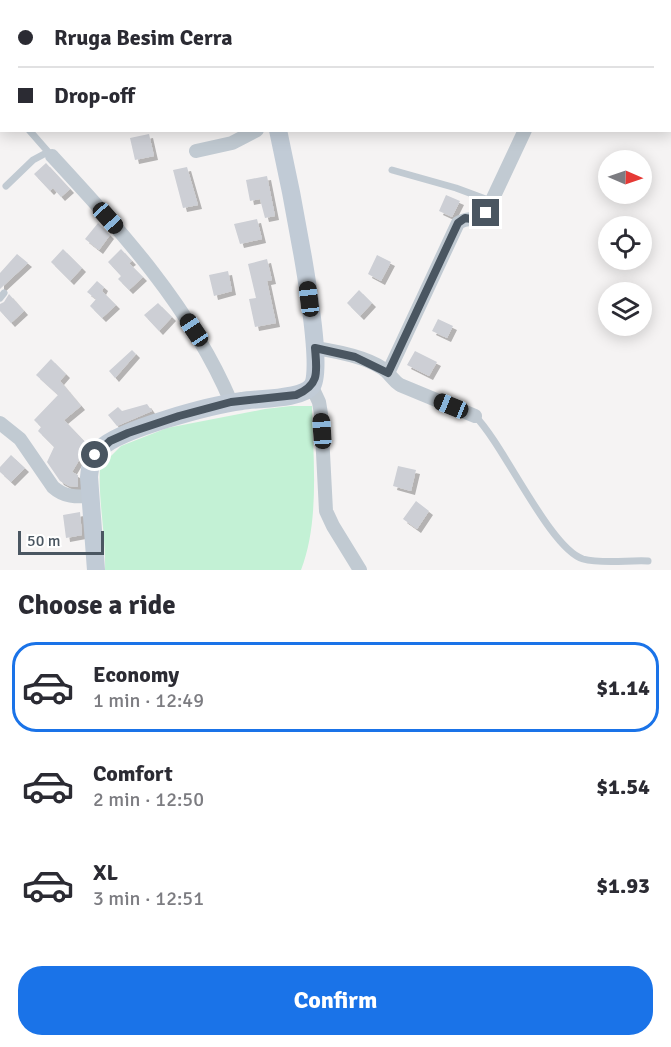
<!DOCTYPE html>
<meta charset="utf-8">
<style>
:root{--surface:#fff;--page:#f2f2f3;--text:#2b2b33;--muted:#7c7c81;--line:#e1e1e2;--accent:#1a73e8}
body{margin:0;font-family:Signika,sans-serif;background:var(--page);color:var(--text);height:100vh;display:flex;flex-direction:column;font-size:22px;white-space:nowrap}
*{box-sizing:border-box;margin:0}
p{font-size:20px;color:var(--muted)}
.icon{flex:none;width:33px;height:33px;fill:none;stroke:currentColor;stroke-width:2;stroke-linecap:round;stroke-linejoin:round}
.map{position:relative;height:570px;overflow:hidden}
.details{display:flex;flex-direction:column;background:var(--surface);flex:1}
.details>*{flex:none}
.guide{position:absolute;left:0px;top:0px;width:672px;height:132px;box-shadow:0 3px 15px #0003;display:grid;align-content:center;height:132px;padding:0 18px;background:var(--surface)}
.needle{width:39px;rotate:92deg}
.fabs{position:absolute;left:598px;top:150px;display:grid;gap:12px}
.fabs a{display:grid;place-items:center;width:54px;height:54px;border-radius:50%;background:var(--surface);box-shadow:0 3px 15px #0003;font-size:30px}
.scale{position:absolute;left:18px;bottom:15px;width:86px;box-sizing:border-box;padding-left:6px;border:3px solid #4a5661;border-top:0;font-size:16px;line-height:21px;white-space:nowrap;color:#4a5661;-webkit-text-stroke:4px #fff;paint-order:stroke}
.end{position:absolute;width:27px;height:27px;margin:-14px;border:8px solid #4a5661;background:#fff;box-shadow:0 0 0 3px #fff}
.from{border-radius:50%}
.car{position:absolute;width:18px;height:36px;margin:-18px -9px;border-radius:8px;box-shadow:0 0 4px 2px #0007;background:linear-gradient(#222 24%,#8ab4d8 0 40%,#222 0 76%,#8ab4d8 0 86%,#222 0)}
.guide b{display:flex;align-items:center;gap:21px;height:57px;font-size:22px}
.guide b+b{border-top:2px solid var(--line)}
.guide i{width:15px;height:15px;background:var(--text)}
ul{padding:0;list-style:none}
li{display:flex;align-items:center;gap:18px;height:90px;margin:0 12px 9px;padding:0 6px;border:3px solid transparent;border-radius:24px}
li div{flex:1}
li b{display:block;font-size:22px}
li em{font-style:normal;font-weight:700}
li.selected{border-color:var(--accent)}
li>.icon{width:54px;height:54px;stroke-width:1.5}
h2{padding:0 18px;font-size:27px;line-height:72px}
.cta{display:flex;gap:12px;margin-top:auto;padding:12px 18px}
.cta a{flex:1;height:69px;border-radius:24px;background:var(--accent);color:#fff;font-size:24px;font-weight:700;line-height:69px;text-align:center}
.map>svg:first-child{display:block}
</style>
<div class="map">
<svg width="671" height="570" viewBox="0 0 671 570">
<defs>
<filter id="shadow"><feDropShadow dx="4" dy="4" stdDeviation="0" flood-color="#0004"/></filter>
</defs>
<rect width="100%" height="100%" fill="#f5f3f3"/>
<path fill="#c3f1d5" d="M291 406H312C313 458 320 521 301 570H105C106 535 98 501 100 467L121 446 167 428 265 409Z"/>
<path fill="#cdcfd5" filter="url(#shadow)" d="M149 134 154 156 135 160 130 138Z
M46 163 70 189 61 197 53 188 50 191 34 174Z
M187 167 198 205 183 208 173 170Z
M267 176 275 216 265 218 260 199 250 201 246 180Z
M446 195 460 201 452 217 439 211Z
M257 219 262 239 240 244 234 224Z
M98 223 110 235 99 250 85 239Z
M63 249 82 268 70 281 51 262Z
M121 249 132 261 129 263 143 277 129 290 118 279 121 276 108 262Z
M17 254 28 263 0 289V273Z
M377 255 391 262 381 281 368 274Z
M267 259 272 280 267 281 276 323 255 327 249 299 256 298 248 264Z
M228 271 232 291 214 296 209 275Z
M97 281 104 287 102 291 116 305 102 318 90 306 96 299 87 292Z
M359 290 372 303 360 316 347 303Z
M9 294 24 311 11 323 0 311V304L4 302Z
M158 303 172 317 159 331 144 315Z
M438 319 453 326 447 338 432 331Z
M132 350 136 354 115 378 109 371Z
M415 351 437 362 429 376 407 365Z
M51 359 66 374 60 381 81 406 64 420 88 445 72 472 78 475V487L69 486 60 481 47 462 54 447 38 431 41 427 34 420 58 395 36 375Z
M147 404 152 411 117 426 108 415 118 407 122 411Z
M11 455 25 468 11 482 0 472V467Z
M398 466 416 470 411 491 393 486Z
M416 501 429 511 417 529 403 519Z
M80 512 82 535 66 538 63 515Z"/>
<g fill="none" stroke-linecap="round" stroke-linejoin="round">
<path stroke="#c1cad2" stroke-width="7" d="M0 98 2 100
M29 130 50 154
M392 170 456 188 491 201
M6 186 33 160 46 153 52 156
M0 298 4 293
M475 416C504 445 550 549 583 559 601 564 629 560 648 561"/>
<path stroke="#c1cad2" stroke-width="14" d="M68 0V2
M196 151 232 143 257 130
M52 156C121 231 191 307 231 402
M315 348C335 351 372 358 387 372 392 377 394 381 400 385L475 416
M388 373 458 223C468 216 478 222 486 213L525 130
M312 387 319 402 321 414 326 511 333 526 360 570
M0 423 20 439 53 487C64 497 76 497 90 496"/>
<path stroke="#c1cbd6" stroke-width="18" d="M248 0V2
M96 570 89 477C90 466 92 457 100 449 119 429 212 405 242 401 258 398 301 400 312 386 328 365 286 166 278 130"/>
</g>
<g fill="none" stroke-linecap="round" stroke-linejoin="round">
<path stroke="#4a5661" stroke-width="8" d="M95 455 110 441 128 433 179 416 231 402 296 395C320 385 317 372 315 348L355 357 388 373 458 223 465 218 477 220 486 213"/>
</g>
</svg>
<div class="fabs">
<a><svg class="needle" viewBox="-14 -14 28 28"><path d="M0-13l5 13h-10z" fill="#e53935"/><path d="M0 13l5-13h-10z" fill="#7c7c81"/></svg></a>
<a><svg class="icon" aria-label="locate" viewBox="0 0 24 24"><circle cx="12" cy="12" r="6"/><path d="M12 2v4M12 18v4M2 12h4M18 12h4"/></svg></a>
<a><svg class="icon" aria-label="layers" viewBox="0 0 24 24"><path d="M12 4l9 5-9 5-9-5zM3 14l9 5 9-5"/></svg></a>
</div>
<div class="scale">50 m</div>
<i class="end from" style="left:95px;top:455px"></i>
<i class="end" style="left:486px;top:213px"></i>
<i class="car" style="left:108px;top:218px;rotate:138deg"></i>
<i class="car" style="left:309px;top:299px;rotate:353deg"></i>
<i class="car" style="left:194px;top:330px;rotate:326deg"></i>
<i class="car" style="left:451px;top:406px;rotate:292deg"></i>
<i class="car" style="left:322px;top:431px;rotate:356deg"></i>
<div class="guide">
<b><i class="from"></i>Rruga Besim Cerra</b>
<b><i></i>Drop-off</b>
</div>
</div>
<section class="details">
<h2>Choose a ride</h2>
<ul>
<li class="selected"><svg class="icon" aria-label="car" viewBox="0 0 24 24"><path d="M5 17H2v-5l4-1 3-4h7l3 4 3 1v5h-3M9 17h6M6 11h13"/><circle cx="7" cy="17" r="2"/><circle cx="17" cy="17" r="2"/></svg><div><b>Economy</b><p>1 min · 12:49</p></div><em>$1.14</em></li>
<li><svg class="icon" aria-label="car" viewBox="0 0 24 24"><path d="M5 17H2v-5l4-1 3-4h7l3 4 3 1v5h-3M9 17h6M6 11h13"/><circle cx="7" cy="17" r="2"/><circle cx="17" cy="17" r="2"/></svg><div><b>Comfort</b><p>2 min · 12:50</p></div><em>$1.54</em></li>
<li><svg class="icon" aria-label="car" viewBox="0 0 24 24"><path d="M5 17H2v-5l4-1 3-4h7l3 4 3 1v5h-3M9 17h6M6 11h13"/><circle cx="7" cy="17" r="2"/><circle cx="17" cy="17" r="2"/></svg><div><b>XL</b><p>3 min · 12:51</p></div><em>$1.93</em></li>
</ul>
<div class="cta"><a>Confirm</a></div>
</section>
